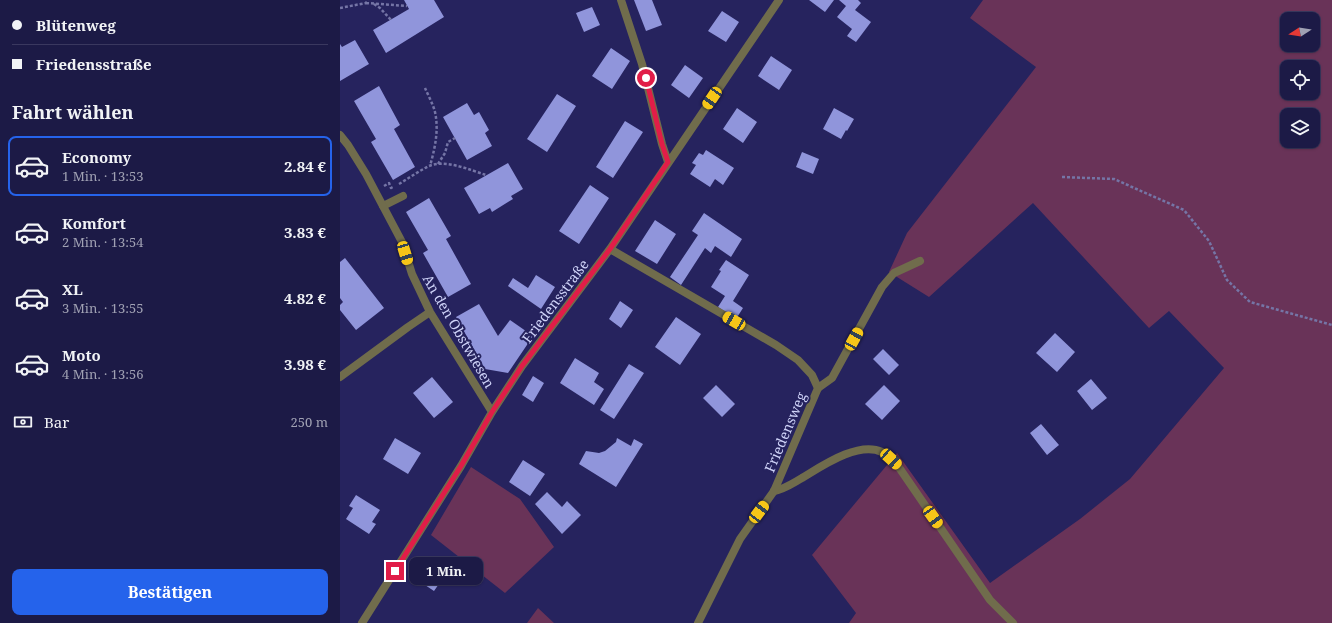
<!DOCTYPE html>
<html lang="de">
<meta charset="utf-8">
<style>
:root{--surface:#1c1a46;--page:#25234d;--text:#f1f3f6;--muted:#a0a1b3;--line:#3a385f;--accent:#2563eb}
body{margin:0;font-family:"Noto Serif",serif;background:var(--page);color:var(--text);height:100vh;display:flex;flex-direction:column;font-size:15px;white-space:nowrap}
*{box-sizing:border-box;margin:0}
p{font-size:13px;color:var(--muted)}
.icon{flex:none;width:22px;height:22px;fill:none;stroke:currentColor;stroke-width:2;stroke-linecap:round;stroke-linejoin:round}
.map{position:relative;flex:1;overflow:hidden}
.drawer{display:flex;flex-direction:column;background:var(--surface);width:340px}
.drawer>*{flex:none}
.banner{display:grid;align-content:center;height:88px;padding:0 12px;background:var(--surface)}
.needle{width:26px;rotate:258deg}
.controls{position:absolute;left:940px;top:12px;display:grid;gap:8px}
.controls a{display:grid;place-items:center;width:40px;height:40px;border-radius:8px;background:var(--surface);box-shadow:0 1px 3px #0004,0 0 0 1px var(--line);font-size:20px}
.end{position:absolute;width:18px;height:18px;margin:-9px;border:5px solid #e11d48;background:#fff;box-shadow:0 0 0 2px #fff}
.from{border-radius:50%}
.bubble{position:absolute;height:28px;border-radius:8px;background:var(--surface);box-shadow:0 1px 3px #0004,0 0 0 1px var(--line);font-size:13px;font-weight:700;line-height:28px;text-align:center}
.car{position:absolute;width:12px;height:24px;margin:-12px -6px;border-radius:5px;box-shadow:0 0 3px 1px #0007;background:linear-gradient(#f5c518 24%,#345 0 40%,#f5c518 0 76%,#345 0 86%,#f5c518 0)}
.banner b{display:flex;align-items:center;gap:14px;height:38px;font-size:15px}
.banner b+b{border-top:1px solid var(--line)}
.banner i{width:10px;height:10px;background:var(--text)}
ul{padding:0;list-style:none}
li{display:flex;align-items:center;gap:12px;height:60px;margin:0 8px 6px;padding:0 4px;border:2px solid transparent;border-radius:8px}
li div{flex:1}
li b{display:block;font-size:15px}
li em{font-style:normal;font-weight:700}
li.active{border-color:var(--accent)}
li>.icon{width:36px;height:36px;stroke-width:1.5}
h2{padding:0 12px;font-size:18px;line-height:48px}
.pay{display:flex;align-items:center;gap:10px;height:44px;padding:0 12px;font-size:15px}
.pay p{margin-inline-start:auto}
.cta{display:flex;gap:8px;margin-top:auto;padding:8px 12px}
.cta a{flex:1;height:46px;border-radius:8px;background:var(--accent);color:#fff;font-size:16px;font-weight:700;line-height:46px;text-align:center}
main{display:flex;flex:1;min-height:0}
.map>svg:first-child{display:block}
</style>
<main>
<section class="drawer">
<div class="banner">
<b><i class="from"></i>Blütenweg</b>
<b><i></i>Friedensstraße</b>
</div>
<h2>Fahrt wählen</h2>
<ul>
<li class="active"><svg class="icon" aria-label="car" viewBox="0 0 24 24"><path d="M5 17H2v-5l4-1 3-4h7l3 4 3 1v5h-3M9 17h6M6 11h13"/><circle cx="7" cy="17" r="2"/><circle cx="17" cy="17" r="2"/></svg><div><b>Economy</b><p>1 Min. · 13:53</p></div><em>2.84 €</em></li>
<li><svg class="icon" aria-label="car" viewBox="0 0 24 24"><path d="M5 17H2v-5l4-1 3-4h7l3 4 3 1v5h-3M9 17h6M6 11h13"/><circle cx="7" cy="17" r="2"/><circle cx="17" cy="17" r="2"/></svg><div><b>Komfort</b><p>2 Min. · 13:54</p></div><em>3.83 €</em></li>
<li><svg class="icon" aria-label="car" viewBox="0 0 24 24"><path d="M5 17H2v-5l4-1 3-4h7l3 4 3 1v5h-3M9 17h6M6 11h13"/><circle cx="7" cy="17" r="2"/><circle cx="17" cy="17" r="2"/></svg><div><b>XL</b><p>3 Min. · 13:55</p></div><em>4.82 €</em></li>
<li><svg class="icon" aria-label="car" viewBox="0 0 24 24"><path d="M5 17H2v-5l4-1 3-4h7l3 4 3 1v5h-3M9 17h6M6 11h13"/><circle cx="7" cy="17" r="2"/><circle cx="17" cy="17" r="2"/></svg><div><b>Moto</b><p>4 Min. · 13:56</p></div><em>3.98 €</em></li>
</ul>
<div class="pay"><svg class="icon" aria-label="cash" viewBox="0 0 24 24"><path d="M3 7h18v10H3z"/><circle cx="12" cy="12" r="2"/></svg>Bar<p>250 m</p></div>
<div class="cta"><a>Bestätigen</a></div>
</section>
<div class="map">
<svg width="992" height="623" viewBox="0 0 992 623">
<rect width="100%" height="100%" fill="#26235e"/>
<path fill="#693358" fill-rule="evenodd" d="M643 0H992V623H509L516 613 472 555 557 453 650 583 740 519 790 479 884 368 829 311 809 328 693 203 589 297 549 272 567 233 696 67 630 18ZM947 19H973V45H947ZM947 67H973V93H947ZM947 115H973V141H947Z
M131 467 180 499 214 547 165 593 91 535Z
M198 608 214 623H187Z"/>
<path fill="#9095db" d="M64 0H94L104 17 46 53 33 30 69 9Z
M294 0H312L322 25 306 31Z
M469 0H494L485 12Z
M499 0H518L521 3 515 10 531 22 516 42 507 36 512 29 497 17 506 6Z
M252 7 260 25 244 32 236 13Z
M382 11 399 22 386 42 368 31Z
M15 40 29 64 0 81V44L2 47Z
M271 48 290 61 272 89 252 76Z
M431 56 452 70 439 90 418 76Z
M345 65 363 78 349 98 331 85Z
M39 86 60 125 54 129 75 167 53 180 31 142 36 139 14 101Z
M217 94 236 106 207 152 187 139Z
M127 103 134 115 139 112 149 130 145 133 152 146 127 160 103 117Z
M397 108 417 122 403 143 383 129Z
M494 108 514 119 507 131 506 130 501 139 483 129Z
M285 121 303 132 273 178 256 167Z
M366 150 394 168 383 185 375 179 370 187 350 174 356 165 352 163 359 153 363 155Z
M462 152 479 159 473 174 456 167Z
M168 163 183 189 171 196 173 199 152 212 150 208 139 214 124 188Z
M250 185 269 198 239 244 219 231Z
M89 198 111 236 106 239 131 284 108 297 83 253 88 250 66 212Z
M364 213 402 239 391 257 375 246 371 253 365 248 341 285 330 277 358 235 352 231Z
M315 220 336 234 317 264 295 251Z
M5 258 44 308 16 330 0 310V305L3 302 0 298V262Z
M386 260 409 275 393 301 403 308 396 319 378 307 385 296 371 287 381 271 379 270Z
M196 275 215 287 201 309 168 286 173 278 188 288Z
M280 301 293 310 281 328 269 319Z
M139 304 158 336 170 320 193 336 168 373 145 369 116 317Z
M336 317 361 334 340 365 315 347Z
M715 333 735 352 717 372 696 353Z
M543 349 559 365 549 375 533 359Z
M235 358 259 373 254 382 264 389 254 405 220 383Z
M289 364 304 373 274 419 260 410Z
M193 376 204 383 193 402 182 395Z
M92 377 113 402 94 418 73 393Z
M751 379 767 398 752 410 737 391Z
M376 385 395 404 382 417 363 398Z
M544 385 560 401 542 420 525 404Z
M701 424 719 445 707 455 690 433Z
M55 438 81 453 68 474 43 459Z
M277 438 291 446 294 439 303 444 276 487 239 464 246 451 259 453 265 451 276 442Z
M183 460 205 474 190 496 169 482Z
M207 492 222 507 227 501 241 515 222 534 195 504Z
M16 495 40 510 32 522 36 524 29 534 6 519 13 508 9 506Z
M89 558 108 571 94 591 76 579Z"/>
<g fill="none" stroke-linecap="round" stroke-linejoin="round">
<path stroke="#7575a6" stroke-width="2.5" stroke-dasharray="3 2" stroke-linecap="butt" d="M26 3 67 6
M34 4 40 8 51 20
M0 8 26 3 28 0
M85 88C88 95 93 104 95 112 99 130 95 148 90 166
M98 164 105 153 108 142 115 138
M722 177 774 179 844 210 869 241 887 280 910 302 992 325
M59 184C69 178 79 171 89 166 106 159 130 170 146 175
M44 186 49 183 51 188 53 187"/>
<path stroke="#706c4c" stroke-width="8" d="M43 206 63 196
M478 388 492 378 542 287 554 273 580 261
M434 491C445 489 453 483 462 478 482 466 518 441 542 452 548 454 554 461 558 466L650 600 673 623"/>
<path stroke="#706c4c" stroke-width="8" d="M281 0 302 64 322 144 328 162
M0 135 8 145 26 174 62 242 72 274 90 312 152 412
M270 249 436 345 458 360 472 375 478 388 434 491 400 539 358 623
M0 377 68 327 90 312
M22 623 121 466 152 412 182 366 270 249 439 0"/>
</g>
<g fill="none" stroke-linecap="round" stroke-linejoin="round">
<path stroke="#e11d48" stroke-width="5" d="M55 571 121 466 152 412 182 366 270 249 328 162 322 144 306 78"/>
</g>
<g text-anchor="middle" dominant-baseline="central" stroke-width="4" stroke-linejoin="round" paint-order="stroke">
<g font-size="14" fill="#cfd3f8" stroke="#26235e">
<text transform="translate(215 301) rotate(-53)">Friedensstraße</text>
<text transform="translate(119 331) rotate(60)">An den Obstwiesen</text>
<text transform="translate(445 432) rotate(-67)">Friedensweg</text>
</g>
</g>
</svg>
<div class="controls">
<a><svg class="needle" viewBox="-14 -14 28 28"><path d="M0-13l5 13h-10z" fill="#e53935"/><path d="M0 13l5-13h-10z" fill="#a0a1b3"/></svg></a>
<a><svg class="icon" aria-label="locate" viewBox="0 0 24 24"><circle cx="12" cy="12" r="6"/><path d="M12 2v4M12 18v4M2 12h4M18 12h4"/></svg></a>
<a><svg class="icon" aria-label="layers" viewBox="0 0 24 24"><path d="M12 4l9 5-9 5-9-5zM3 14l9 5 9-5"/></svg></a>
</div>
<i class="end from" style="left:306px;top:78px"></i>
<i class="end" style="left:55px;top:571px"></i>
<div class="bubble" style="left:69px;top:557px;width:74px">1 Min.</div>
<i class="car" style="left:372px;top:98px;rotate:214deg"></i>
<i class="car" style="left:65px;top:253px;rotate:163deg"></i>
<i class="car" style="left:394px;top:321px;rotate:300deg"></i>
<i class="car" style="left:514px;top:339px;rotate:29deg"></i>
<i class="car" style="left:551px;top:459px;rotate:132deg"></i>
<i class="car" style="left:419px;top:512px;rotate:37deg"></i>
<i class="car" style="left:593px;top:517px;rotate:145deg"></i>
</div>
</main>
